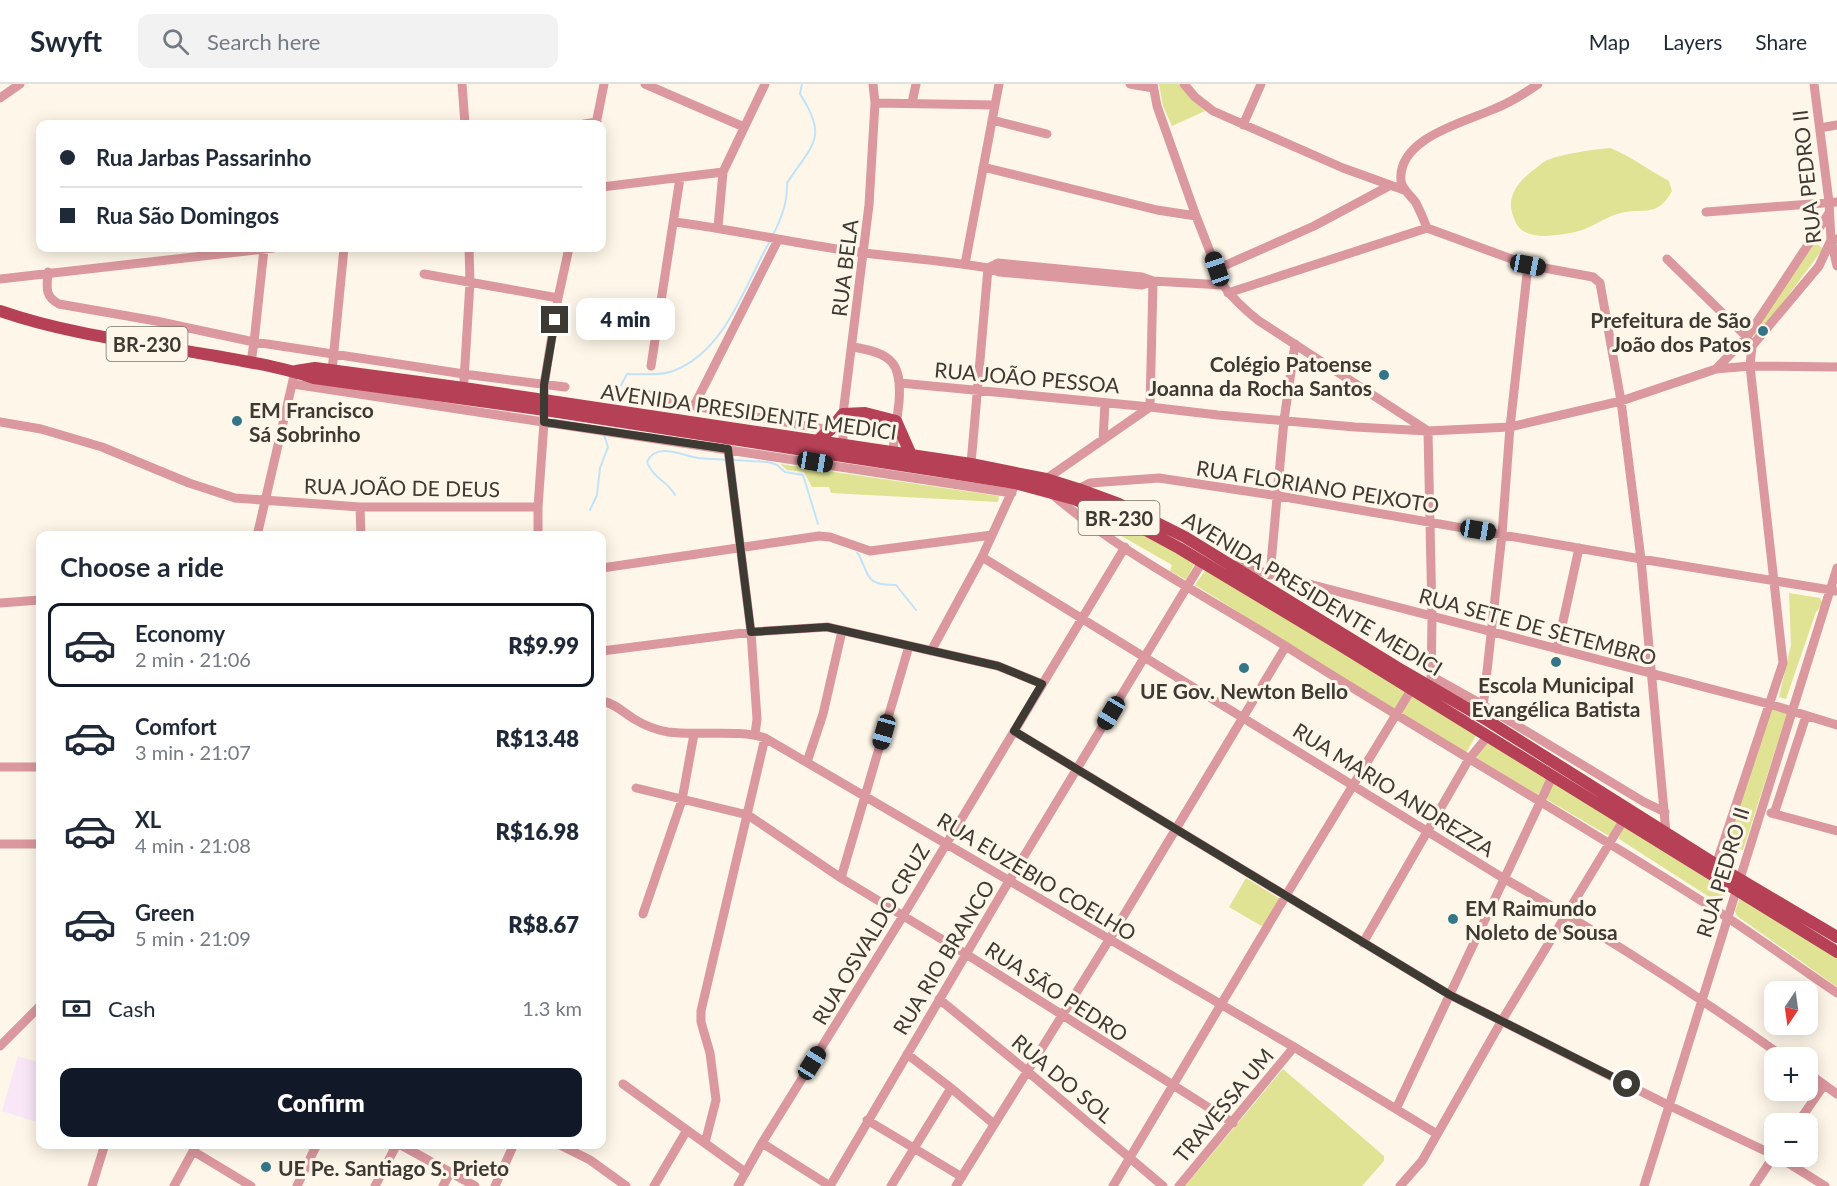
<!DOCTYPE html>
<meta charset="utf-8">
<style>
:root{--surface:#fff;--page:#f2f2f3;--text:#1f2937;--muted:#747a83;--line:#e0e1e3;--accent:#111827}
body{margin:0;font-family:Lato,sans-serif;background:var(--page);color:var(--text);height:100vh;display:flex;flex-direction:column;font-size:22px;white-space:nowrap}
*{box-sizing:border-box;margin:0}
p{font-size:20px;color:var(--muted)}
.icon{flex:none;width:33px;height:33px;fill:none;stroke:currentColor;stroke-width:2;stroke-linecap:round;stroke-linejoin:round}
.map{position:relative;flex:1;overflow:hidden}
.drawer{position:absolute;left:36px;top:447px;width:570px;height:618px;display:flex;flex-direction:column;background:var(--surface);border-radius:12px;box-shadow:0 3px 15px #0003}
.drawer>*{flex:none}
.top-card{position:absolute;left:36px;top:36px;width:570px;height:132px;border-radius:12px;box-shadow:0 3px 15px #0003;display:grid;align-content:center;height:132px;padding:0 24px;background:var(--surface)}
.needle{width:39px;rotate:193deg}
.fabs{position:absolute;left:1764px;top:897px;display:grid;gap:12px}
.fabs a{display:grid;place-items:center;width:54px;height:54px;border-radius:12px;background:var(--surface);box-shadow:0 3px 15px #0003;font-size:30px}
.end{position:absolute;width:27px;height:27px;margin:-14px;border:8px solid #3d3933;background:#fff;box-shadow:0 0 0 3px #fff}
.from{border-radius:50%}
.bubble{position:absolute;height:42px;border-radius:12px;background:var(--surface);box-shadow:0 3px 15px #0003;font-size:20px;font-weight:800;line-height:42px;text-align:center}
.car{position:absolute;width:18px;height:36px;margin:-18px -9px;border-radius:8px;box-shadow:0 0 4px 2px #0007;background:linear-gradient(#222 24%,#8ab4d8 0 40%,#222 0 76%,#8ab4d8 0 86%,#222 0)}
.top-card b{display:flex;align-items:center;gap:21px;height:57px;font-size:22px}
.top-card b+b{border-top:2px solid var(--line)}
.top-card i{width:15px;height:15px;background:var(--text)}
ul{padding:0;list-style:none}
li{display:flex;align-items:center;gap:18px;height:84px;margin:0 12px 9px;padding:0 12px;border:3px solid transparent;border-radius:12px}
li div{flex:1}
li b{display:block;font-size:22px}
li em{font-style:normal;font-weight:800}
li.selected{border-color:var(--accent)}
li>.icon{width:54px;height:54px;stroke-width:1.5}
h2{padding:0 24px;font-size:27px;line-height:72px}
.pay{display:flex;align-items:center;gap:15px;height:66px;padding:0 24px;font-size:22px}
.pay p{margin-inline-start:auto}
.cta{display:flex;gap:12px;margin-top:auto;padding:12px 24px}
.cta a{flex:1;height:69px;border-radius:12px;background:var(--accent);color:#fff;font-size:24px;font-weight:800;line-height:69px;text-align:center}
header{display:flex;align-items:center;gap:36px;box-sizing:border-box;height:84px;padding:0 30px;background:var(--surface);border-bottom:2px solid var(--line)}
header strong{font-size:28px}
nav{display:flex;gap:33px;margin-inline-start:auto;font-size:21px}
.search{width:420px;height:54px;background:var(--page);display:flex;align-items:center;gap:15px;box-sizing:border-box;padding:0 21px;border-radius:12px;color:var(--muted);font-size:22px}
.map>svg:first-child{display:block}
</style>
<header>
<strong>Swyft</strong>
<div class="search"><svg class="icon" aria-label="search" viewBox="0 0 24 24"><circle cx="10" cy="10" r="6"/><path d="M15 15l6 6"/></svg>Search here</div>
<nav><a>Map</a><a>Layers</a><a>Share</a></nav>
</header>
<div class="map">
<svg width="1837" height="1102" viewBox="0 0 1837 1102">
<rect width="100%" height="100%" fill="#fef7e9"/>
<path fill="#f9e7f8" d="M18 972 40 979V1039L2 1027Z"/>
<path fill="#dfe393" d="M1159 0H1179L1205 27 1172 42 1163 22Z
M1610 64C1631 72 1648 86 1669 97L1672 107C1656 136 1642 122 1617 130 1602 135 1590 145 1575 148 1561 151 1538 155 1525 148 1519 145 1516 140 1514 134 1505 114 1517 99 1532 87 1537 84 1541 79 1547 76 1566 69 1590 66 1610 64Z
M1814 157 1823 165 1757 253 1753 251Z
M780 380 999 412 998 418 831 409 829 403H812L804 388 787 386Z
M1105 431 1146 450 1195 479 1186 496 1170 487 1172 481 1118 450 1116 452 1100 444Z
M1206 485 1406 608 1394 626 1195 501Z
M1789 509 1820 514 1823 520 1816 528 1786 615 1779 613 1791 561Z
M1413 610 1477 650 1466 669 1401 629Z
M1770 625 1787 630 1743 766 1726 760Z
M1487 655 1548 694 1538 711 1475 673Z
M1554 697 1618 738 1609 752 1546 715Z
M1624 743 1727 807 1723 817 1717 818 1619 755 1620 748Z
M1246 794 1280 815 1263 843 1229 823Z
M1740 814 1837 872V903L1737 832 1735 827Z
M1283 985 1384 1072V1077L1362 1102H1185Z"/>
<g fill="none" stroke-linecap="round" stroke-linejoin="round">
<path stroke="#c1e3fa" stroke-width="2" d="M772 152C781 137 788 116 787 99 812 61 829 54 800 10L802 0
M613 316 627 290C642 290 659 292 673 287 726 267 744 202 770 157
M733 376 768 378 777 381 785 388 803 391 818 440
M675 411C666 395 654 396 647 378 656 357 683 372 698 374 708 375 718 375 727 376
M590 426 597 411 600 384 608 363 604 351
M857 469 859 471C870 495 867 501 896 501L916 526"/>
<path stroke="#db989e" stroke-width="9" d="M462 0 465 40
M645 0 744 43
M1130 0 1153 4
M1153 0 1157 22 1196 132 1223 201C1233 215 1245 226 1259 237L1428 347 1432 532 1431 603
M1184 0 1195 13 1213 27 1343 84 1404 106
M1538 0C1524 10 1509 19 1494 25 1465 38 1397 54 1401 97 1402 106 1411 111 1416 119 1420 127 1424 136 1427 144L1528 181 1593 193 1600 199 1621 317 1641 475 1666 749
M1814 0 1829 118 1831 156 1837 182
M0 14 20 0
M875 19 995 21
M912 19 916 0
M992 36 1047 50
M584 40 597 38
M596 40 604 0
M1243 41 1261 0
M1820 44 1837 41
M983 83 1157 126 1196 132
M602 103 723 88
M1706 128 1837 118
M674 138C738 146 801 161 865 169 906 174 947 177 988 184L999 188 1142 201 1153 197 1223 201
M718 143 723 88 765 0
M1667 175 1747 253 1750 258
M965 180 999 0
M988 184 998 179 1142 193 1153 197
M1217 185 1314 142 1389 102
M48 188C47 203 44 212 59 220L156 237 254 258 264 165
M424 190 558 214
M0 195 273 164
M1228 209 1427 144
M1752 262 1819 182 1831 156 1837 155
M853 263C892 269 902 279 899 318 897 337 894 356 892 374
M251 279 254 258 464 290 565 303
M651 282 680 94
M1716 285 1747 253 1829 129
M332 287 344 164
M464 296 470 198 469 164
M900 299 1150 323 1218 331 1355 343 1428 347 1510 343 1621 317 1716 285 1750 282 1837 283
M293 300 1012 409
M648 311 694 322 830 346
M694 322 778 156
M0 338 41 345 102 363 189 399 235 414 360 423H538
M1103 356 1105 319
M728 365 751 548 757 635 755 650
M843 367V330L869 121 875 19 873 0
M971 380 988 184
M1046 395 1150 323 1153 197
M1078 405 1090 399 1159 394 1279 412 1641 475 1837 507
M1052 410C1121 470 1210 514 1287 563 1432 655 1581 739 1725 832 1763 857 1800 884 1837 909
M360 423 361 452
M257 452 293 296
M538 452V423L544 338V301L558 214 569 164
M982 473 1503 794C1601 849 1694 909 1785 974
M1236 481 1769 620 1837 641
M602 484 819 452 830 453 870 467 992 451
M1270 491 1284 336 1295 260
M0 519 40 516
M1557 565 1579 464
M602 567 751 548 827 543 998 582 1042 600
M931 567 982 473 1014 403
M1431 592 1483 621 1644 718 1665 728
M602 617C614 619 623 628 634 635 644 641 656 646 668 648 696 652 741 645 765 654L1294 963 1437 1050
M1482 633 1502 450 1510 343 1528 181
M1014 647 1450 911 1668 1021 1774 1071
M807 678 823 630 842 547
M0 683H40
M636 704 748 731 841 794 966 870 1233 1039
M1771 729 1837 747
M1774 730 1806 632
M0 760H40
M1715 784 1783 579 1750 282 1752 262
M841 794 909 562
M643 830 682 716 694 650
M1363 859 1469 675 1487 653
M939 915 1027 987 1163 1102
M0 962 40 922
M907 970 951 1004 994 1040
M1808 989 1837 1010
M623 1000 745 1088
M1396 1025 1552 693
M867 1036 962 1093
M1797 1040 1824 1001
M705 1059 716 1016 710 969 701 938V927L765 654
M762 1059 830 1102
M399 1060 475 1102
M558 1060 590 1076 626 1102
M193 1067 251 1102
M1777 1072 1825 1102
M92 1102 105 1060
M174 1102 197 1060
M297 1102 317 1060
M375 1102 397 1060
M443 1102 450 1089
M495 1102 514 1060
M654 1102 687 1046
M738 1102 762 1059 903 832 1125 463
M830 1102 1009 797 1202 478
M891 1102 951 1004
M956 1102 1109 856 1286 562
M1113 1102 1285 813 1411 606
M1179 1102 1294 963
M1400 1102 1422 1077 1501 938 1623 737
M1644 1102 1837 484
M1754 1102 1774 1072"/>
<path stroke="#b64055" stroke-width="12" d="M0 227C69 251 144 259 216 272 249 278 282 283 314 294L545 326 933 386 1015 399 1074 415 1144 445 1179 464 1337 559 1837 868
M296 287 315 284 464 304 971 380 1046 395 1078 405 1119 420 1185 453 1403 587 1482 633 1739 795 1837 853
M817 357 830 346 843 330 865 329 896 337 911 371"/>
</g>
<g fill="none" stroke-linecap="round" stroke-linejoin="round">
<path stroke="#3d3933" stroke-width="8" d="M555 236 544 301V338L728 365 751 548 827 543 998 582 1042 600 1014 647 1450 911 1627 1000"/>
</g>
<g fill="#347588" stroke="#fef7e9" stroke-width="2">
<circle cx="1763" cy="247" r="6"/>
<circle cx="1384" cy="291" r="6"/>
<circle cx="237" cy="337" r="6"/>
<circle cx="1556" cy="578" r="6"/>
<circle cx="1244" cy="584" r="6"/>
<circle cx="1453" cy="835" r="6"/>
<circle cx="266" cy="1083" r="6"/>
</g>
<g text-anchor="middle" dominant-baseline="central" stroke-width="6" stroke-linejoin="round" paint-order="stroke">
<g fill="#fef7e9" stroke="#77726a" stroke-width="1.5">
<rect x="106.5" y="243" width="81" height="34" rx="4.5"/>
<rect x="1078.5" y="417" width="81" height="34" rx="4.5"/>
</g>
<g font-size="20" font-weight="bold" fill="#3d3933">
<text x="147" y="260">BR-230</text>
<text x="1119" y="434">BR-230</text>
</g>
<g font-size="21" fill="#3d3933" stroke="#fef7e9">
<text transform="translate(1806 93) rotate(-96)">RUA PEDRO II</text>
<text transform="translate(844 184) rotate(-83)">RUA BELA</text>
<text transform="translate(1027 293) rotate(5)">RUA JOÃO PESSOA</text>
<text transform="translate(749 327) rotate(8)">AVENIDA PRESIDENTE MEDICI</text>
<text transform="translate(1318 402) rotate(9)">RUA FLORIANO PEIXOTO</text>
<text transform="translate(402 403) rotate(1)">RUA JOÃO DE DEUS</text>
<text transform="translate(1313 509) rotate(31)">AVENIDA PRESIDENTE MEDICI</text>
<text transform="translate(1538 542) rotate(15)">RUA SETE DE SETEMBRO</text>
<text transform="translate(1394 705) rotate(32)">RUA MARIO ANDREZZA</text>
<text transform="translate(1722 788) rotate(-73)">RUA PEDRO II</text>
<text transform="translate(1037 792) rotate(31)">RUA EUZEBIO COELHO</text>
<text transform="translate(870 850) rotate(-59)">RUA OSVALDO CRUZ</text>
<text transform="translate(943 873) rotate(-59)">RUA RIO BRANCO</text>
<text transform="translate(1057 907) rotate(33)">RUA SÃO PEDRO</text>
<text transform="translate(1063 994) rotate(40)">RUA DO SOL</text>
<text transform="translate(1223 1021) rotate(-50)">TRAVESSA UM</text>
</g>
<g font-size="21" font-weight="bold" fill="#3d3933" stroke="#fef7e9" text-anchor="start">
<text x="1751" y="235" text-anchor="end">Prefeitura de São<tspan x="1751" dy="24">João dos Patos</tspan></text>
<text x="1372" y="279" text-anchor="end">Colégio Patoense<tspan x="1372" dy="24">Joanna da Rocha Santos</tspan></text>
<text x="249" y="325">EM Francisco<tspan x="249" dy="24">Sá Sobrinho</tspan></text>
<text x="1556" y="600" text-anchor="middle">Escola Municipal<tspan x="1556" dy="24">Evangélica Batista</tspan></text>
<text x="1244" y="606" text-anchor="middle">UE Gov. Newton Bello</text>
<text x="1465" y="823">EM Raimundo<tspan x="1465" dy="24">Noleto de Sousa</tspan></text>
<text x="278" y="1083">UE Pe. Santiago S. Prieto</text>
</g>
</g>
</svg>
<div class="fabs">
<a><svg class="needle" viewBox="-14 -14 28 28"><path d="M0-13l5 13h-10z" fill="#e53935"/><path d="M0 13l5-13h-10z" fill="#747a83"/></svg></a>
<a>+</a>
<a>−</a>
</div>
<i class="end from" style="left:1627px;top:1000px"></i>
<i class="end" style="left:555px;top:236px"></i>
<div class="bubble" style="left:576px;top:214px;width:99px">4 min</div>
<i class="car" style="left:1528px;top:181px;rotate:101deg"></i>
<i class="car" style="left:1217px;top:185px;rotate:341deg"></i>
<i class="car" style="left:815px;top:378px;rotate:99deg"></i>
<i class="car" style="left:1478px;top:446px;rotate:99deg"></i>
<i class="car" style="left:1111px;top:629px;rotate:211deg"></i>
<i class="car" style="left:884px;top:648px;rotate:196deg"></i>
<i class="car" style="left:812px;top:979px;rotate:32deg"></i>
<div class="top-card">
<b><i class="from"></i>Rua Jarbas Passarinho</b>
<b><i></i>Rua São Domingos</b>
</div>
<section class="drawer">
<h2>Choose a ride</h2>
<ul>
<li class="selected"><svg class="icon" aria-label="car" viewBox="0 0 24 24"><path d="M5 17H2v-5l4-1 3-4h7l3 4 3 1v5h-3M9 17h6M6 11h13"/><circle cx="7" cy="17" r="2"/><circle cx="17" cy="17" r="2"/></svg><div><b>Economy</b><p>2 min · 21:06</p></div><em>R$9.99</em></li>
<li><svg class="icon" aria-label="car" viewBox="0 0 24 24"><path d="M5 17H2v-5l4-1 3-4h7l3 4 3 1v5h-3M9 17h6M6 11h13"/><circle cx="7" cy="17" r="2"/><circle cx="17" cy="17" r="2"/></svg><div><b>Comfort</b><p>3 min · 21:07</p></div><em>R$13.48</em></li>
<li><svg class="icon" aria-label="car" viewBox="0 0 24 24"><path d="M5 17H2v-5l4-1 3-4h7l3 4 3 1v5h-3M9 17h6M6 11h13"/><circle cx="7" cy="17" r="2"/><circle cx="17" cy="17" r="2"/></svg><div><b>XL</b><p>4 min · 21:08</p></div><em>R$16.98</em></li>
<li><svg class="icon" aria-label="car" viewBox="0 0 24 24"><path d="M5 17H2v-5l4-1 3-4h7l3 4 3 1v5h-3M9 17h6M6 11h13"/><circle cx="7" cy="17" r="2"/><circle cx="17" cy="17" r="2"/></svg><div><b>Green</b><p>5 min · 21:09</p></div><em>R$8.67</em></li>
</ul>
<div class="pay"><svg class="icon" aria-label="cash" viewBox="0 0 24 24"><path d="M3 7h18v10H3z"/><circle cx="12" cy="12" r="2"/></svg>Cash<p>1.3 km</p></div>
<div class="cta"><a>Confirm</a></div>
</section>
</div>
